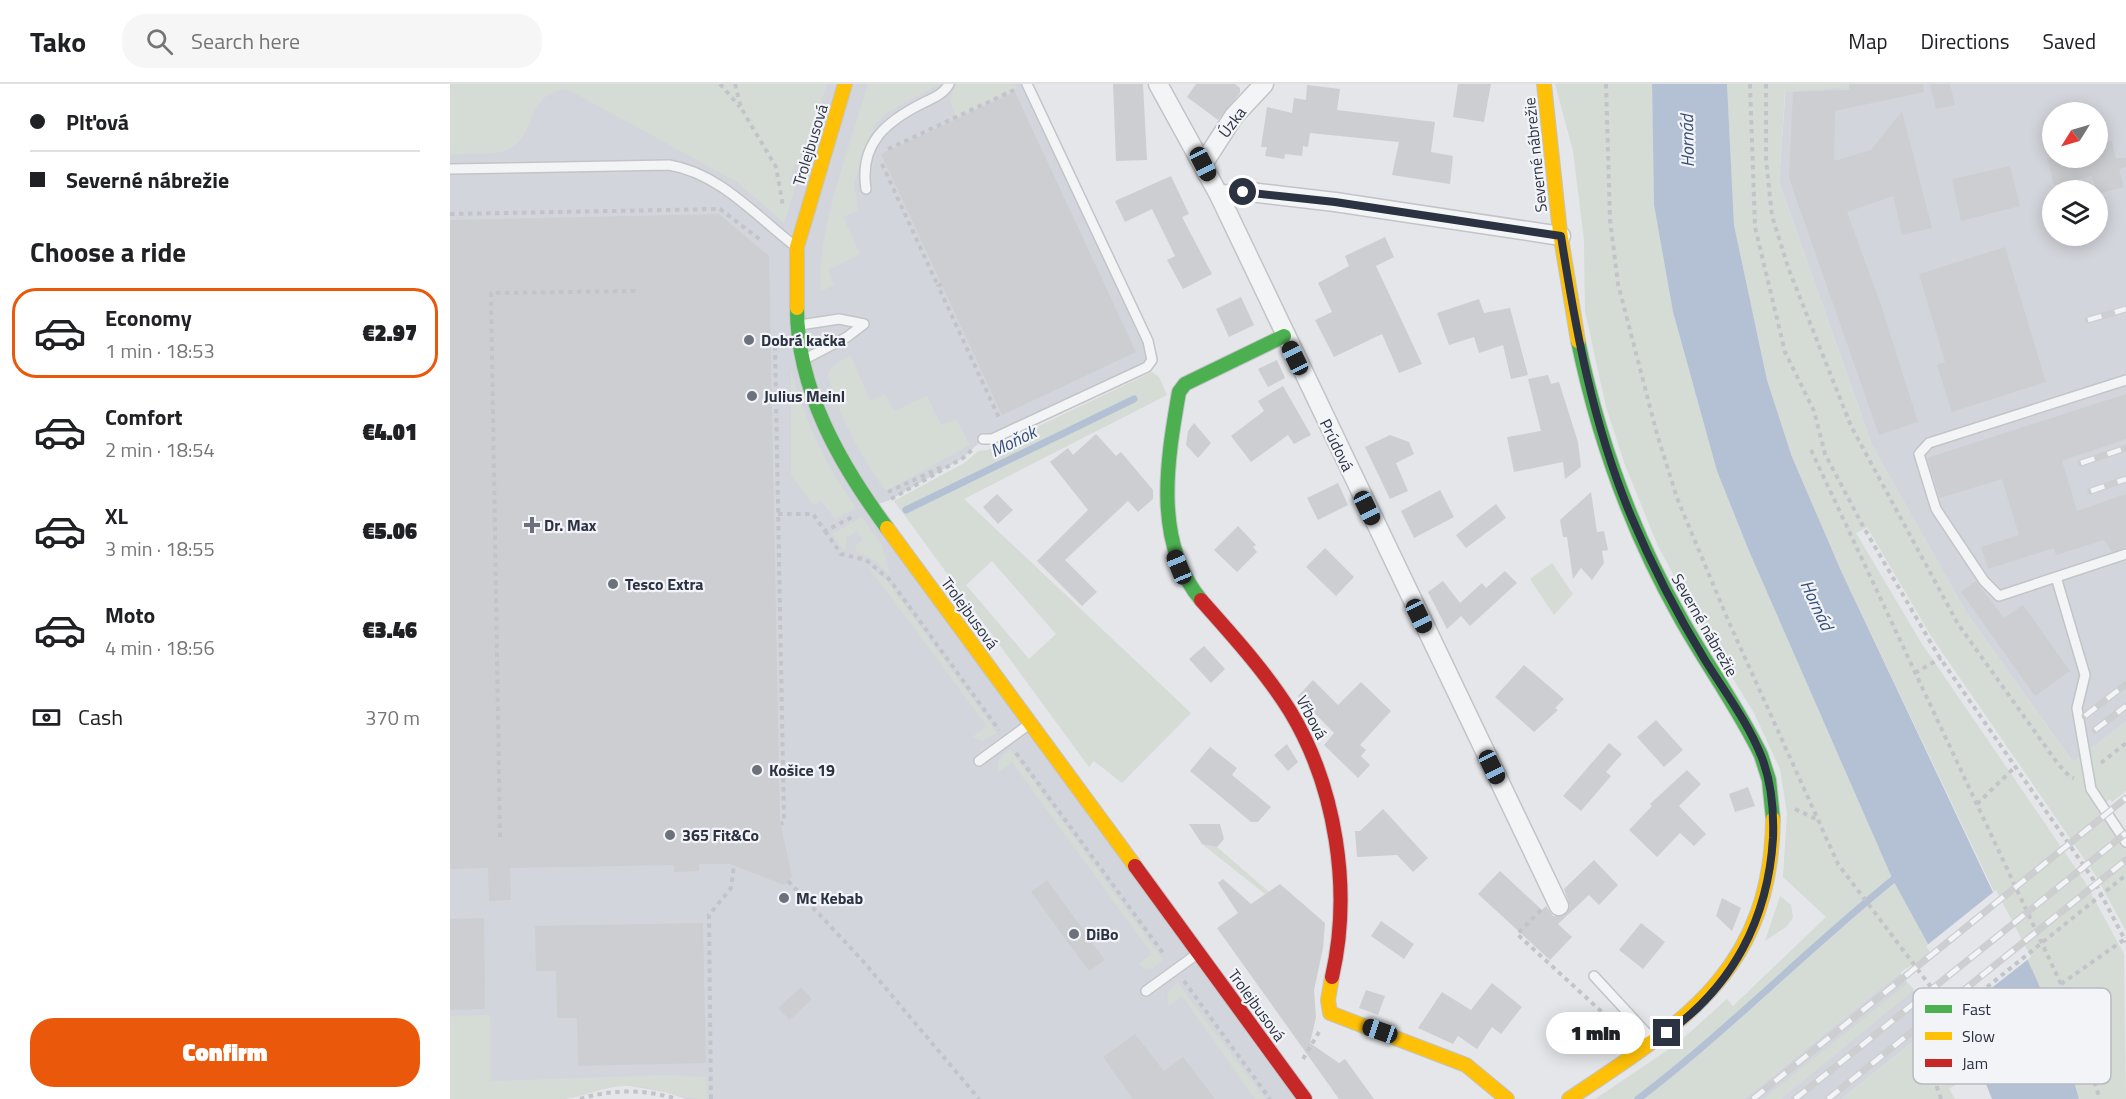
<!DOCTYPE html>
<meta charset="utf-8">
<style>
:root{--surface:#fff;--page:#f6f6f6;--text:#202124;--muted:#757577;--line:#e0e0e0;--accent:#ea580c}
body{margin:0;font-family:"Titillium Web",sans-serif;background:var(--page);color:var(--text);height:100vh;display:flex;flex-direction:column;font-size:22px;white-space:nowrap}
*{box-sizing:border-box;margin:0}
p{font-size:20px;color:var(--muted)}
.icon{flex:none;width:33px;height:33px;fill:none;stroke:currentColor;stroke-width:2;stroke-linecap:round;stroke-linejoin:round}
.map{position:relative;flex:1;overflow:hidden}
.panel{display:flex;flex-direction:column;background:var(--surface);width:450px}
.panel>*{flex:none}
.guide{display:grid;align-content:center;height:132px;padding:0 30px;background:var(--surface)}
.needle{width:39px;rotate:233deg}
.controls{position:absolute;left:1592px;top:18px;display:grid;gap:12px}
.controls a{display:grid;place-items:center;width:66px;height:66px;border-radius:50%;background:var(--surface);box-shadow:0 3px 15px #0003;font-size:30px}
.end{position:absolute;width:27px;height:27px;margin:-14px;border:8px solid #2b3242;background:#fff;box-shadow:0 0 0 3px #fff}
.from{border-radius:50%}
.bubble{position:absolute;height:42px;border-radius:21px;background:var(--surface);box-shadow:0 3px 15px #0003;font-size:20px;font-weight:800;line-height:42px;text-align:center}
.car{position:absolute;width:18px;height:36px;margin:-18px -9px;border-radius:8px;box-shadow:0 0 4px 2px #0007;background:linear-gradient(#222 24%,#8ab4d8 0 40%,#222 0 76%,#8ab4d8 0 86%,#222 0)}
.guide b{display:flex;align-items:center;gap:21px;height:57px;font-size:22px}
.guide b+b{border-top:2px solid var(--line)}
.guide i{width:15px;height:15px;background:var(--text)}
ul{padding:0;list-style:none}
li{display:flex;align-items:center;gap:18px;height:90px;margin:0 12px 9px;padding:0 18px;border:3px solid transparent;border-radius:24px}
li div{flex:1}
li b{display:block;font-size:22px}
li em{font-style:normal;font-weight:800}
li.current{border-color:var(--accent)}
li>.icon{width:54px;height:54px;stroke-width:1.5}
h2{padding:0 30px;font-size:27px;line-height:72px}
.pay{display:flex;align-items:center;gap:15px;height:66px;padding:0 30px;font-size:22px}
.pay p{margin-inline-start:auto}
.button{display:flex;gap:12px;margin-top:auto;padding:12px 30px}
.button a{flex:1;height:69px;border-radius:24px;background:var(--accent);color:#fff;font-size:24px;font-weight:800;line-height:69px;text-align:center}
header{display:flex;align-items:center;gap:36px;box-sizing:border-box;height:84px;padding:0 30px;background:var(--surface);border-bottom:2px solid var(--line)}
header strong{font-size:28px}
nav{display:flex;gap:33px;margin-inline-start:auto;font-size:21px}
.search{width:420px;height:54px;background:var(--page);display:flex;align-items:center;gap:15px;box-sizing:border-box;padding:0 21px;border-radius:24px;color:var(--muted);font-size:22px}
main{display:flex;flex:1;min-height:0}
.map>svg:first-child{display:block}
</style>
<header>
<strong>Tako</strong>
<div class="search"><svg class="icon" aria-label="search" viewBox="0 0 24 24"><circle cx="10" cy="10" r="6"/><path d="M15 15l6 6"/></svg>Search here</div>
<nav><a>Map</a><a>Directions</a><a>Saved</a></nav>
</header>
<main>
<section class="panel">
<div class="guide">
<b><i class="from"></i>Plťová</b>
<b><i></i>Severné nábrežie</b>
</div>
<h2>Choose a ride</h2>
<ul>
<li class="current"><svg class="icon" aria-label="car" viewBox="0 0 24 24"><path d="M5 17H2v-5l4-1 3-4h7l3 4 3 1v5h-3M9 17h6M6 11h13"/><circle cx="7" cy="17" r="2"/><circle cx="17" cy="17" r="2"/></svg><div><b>Economy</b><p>1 min · 18:53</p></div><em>€2.97</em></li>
<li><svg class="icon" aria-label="car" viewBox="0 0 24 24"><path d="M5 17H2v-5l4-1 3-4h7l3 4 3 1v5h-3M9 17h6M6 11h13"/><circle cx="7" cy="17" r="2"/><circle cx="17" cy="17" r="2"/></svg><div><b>Comfort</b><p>2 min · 18:54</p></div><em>€4.01</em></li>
<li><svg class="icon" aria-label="car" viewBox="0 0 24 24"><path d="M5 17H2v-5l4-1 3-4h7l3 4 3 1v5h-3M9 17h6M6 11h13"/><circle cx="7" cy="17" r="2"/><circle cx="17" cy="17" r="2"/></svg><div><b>XL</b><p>3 min · 18:55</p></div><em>€5.06</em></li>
<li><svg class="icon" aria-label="car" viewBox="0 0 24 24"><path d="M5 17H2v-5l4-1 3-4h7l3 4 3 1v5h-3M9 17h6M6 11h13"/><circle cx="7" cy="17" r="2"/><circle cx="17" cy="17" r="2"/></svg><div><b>Moto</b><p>4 min · 18:56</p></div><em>€3.46</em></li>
</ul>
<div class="pay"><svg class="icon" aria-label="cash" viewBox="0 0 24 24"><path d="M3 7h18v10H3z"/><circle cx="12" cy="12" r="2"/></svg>Cash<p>370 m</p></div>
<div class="button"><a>Confirm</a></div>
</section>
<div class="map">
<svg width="1676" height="1015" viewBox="0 0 1676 1015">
<rect width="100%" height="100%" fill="#e4e6e9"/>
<path fill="#d3d5dc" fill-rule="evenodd" d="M0 0H577L702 276 533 355 513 374 440 416 422 422 855 1015H236L215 1008 174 1001 143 1006 114 1015H0Z
M1336 0H1676V638L1623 678 1516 528 1422 361 1329 98ZM1602 28H1647V74H1602ZM1602 106H1647V152H1602Z
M1450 889 1483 932 1493 934 1391 1015H1294Z"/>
<path fill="#d4dcd5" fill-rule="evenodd" d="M0 0H377L352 82 345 80 340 96 347 99 334 139 287 98 117 5C76 9 87 48 61 64 45 73 18 68 0 71Z
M418 0H490L438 28 425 40 404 98 408 126 393 133 410 170 378 186 384 201 371 207C366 146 401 60 418 0Z
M507 0H564L567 4 506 33 499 15Z
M1105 0H1202L1204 121 1223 228 1267 387 1299 467 1443 795 1484 871 1455 885 1294 1015H1145L1228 959 1277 915 1283 922 1376 833 1333 793 1337 729 1330 685 1304 629 1252 544 1208 462 1175 381 1156 323 1135 227 1134 156 1123 67Z
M1277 0H1399L1400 3 1335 8 1329 98 1422 361 1516 528 1623 678 1631 672 1635 703 1676 765V847L1646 792 1481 552 1417 443 1406 449 1472 560 1635 798 1674 870 1676 1015H1629L1602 929 1392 489 1342 373 1317 296 1284 141Z
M401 272 420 317 435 310 444 327 477 312 491 341 506 335 520 361 436 407C410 372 391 335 378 293 379 282 391 276 401 272Z
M341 286C356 340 374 378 406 424L385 435 371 416 364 421 341 391Z
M702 288 709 293 717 311 514 415 741 629 672 699 644 677 639 683 444 417 516 378 528 367 538 366ZM542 477 606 550 579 575 516 501Z
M412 433 432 461 440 491 422 474 406 468 407 460 413 456 407 447 397 453 395 467 382 450Z
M1102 479 1123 510 1104 531 1080 495Z
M417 481 437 497 547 649 532 657 522 653 537 642Z
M1676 638V707L1662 718 1660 715 1654 720 1647 709 1639 666Z
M560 665 713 876 703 884 695 885 688 880 702 870 562 678 548 688V677Z
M752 760 767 763 819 808 815 810Z
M1330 812 1341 821 1343 834 1336 843 1315 857Z
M728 899 815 1015H805L732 912 718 922 717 909Z
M1458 899 1464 906 1331 1015H1313Z
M40 931 41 997 217 991 256 993 257 1015C229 1015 203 1001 175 1002 153 1002 133 1014 112 1015 75 1015 37 1015 0 1015V932Z
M1493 934 1497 940 1504 936 1507 940 1486 974 1489 976 1511 943 1526 935C1528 953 1524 968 1529 985L1499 1005 1505 1015H1391Z"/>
<path fill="#b4c0d3" d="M1202 0H1277L1284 141 1317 296 1342 373 1392 489 1549 821C1584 883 1610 946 1629 1015H1542L1524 970 1528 953 1526 935 1484 871 1443 796 1299 467 1267 387 1223 228 1204 121Z"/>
<path fill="#e4e6e9" d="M1546 806 1581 873 1516 924 1476 862Z"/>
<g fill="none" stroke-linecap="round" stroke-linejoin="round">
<path stroke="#b4c0d3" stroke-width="7" d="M456 426 684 315
M1188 1015C1280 945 1360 862 1450 790"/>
</g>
<path fill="#ccced1" d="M663 0H693L697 76 666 77Z
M746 0H785L790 4V9L768 36 737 13Z
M1008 0H1041L1034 38 1003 33Z
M1399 0H1473L1474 8 1385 27 1384 77 1421 66 1452 27 1482 144 1452 151 1443 112 1397 128 1431 221 1468 338 1429 351 1339 94 1343 8 1400 6Z
M1480 0H1500L1505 21 1486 25Z
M857 1 890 5 887 26 985 38 981 68 1003 72 1000 100 942 91 949 58 860 49 858 63 853 62 852 72 835 70 834 75 815 72 817 63H811L817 23 842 29 844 14 856 16Z
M565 8 686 268 552 331 431 70Z
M1662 57 1666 74H1676V83L1669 85 1674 103 1647 110 1642 92 1604 101 1597 74H1647V60Z
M1560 82 1570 122 1511 137 1502 95Z
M721 92 739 130 732 133 762 190 733 205 717 176 725 172 702 125 675 138 665 117Z
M269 130 319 172 330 736 342 793 334 801 280 780H249V787L224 788V781L60 784 61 816 39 817 38 784 0 785V136Z
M935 153 944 173 926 182 972 280 949 289 932 250 884 273 865 236 882 228 868 199 899 182 895 172Z
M1555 163 1596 298 1502 328 1487 281 1495 278 1469 190Z
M791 213 804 241 779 253 766 225Z
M1029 215 1034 229 1060 224 1078 291 1061 295 1053 261 1029 269 1024 253 999 261 987 229Z
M827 276 835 294 818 303 808 285Z
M1098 291 1101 300 1109 298 1128 358 1131 383 1115 395 1113 378 1064 388 1057 353 1091 347 1078 295Z
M833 302 861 351 844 360 838 351 801 378 781 352 814 327 808 317Z
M1676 310V355L1612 377 1627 427 1676 410V463L1662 468 1654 456 1606 471 1604 464 1538 485 1531 463 1569 451 1552 395 1490 414 1477 374Z
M744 339 761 359 748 374 736 361 738 347Z
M646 350 666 372 671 368 703 406V415L688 428 678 417 615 476 647 508 632 522 587 477 638 426 600 378 618 364 623 371Z
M940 351 959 358 964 370 946 379 958 407 940 415 915 363Z
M888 399 898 421 868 436 857 414Z
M990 406 1004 433 964 454 951 427Z
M1141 408 1147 448 1154 447 1158 466 1152 467 1154 479 1142 496 1131 484 1123 495 1117 453H1113L1110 436Z
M547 410 563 426 548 440 533 423Z
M1046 420 1056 434 1016 464 1006 451Z
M788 442 806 461 803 463 807 468 787 488 764 466Z
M875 464 904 493 886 512 856 483Z
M1055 487 1067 499 1020 542 1011 532 997 545 978 508 993 497 1010 519 1032 499 1036 504Z
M1526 497 1554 534 1573 521 1620 587 1585 612 1511 508Z
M754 562 775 585 761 599 739 575Z
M1074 581 1114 615 1105 624 1108 626 1084 648 1045 613Z
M863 596 888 621 911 598 941 627 910 661 916 666 911 672 920 681 908 694 874 661 884 649 848 612Z
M1206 636 1233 666 1214 683 1187 653Z
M1159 659 1172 670 1156 688 1161 692 1131 727 1113 712Z
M837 660 848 678 838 687 824 671Z
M760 663 787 684 782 691 821 723 808 738H801L740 687Z
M1237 686 1251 700 1229 722 1256 750 1244 762 1230 749 1207 773 1179 746 1202 722 1200 720Z
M1298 703 1305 722 1285 728 1279 710Z
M933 725 978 774 963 788 947 771 907 773 905 747H910Z
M739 740H770L774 755 767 763 752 760Z
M1144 776 1168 801 1149 821 1139 811 1108 840 1122 853 1100 876 1028 810 1050 787 1092 826 1096 822 1103 832H1113L1120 822 1114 805Z
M773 795 801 820 830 800 875 839 873 864 864 906 866 933 860 959 889 979 895 975 924 1015H889L767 844 788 829 768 799Z
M597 796 655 876 639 887 581 808Z
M1272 814 1291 824 1282 847 1266 832Z
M34 834 35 925 0 926V835Z
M931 837 964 860 954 875 921 852Z
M253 839 256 979 128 982 127 934H107L106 887H86L85 842Z
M1191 839 1215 858 1193 885 1169 866Z
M1042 899 1072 923 1051 950 1042 943 1027 965 1008 952 1003 960 968 944 992 908 1021 926Z
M351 903 362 915 340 936 328 924Z
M916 906 935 912 928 931 909 924Z
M685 950 714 987 733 973 765 1015H683L653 973Z"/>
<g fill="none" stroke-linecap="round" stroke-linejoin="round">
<defs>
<path id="lane" d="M0 85 219 81C269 89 306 132 345 162
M416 105C409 59 437 37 473 19 483 14 494 10 499 0
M350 241 389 235 414 240 397 253 355 275
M1676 296 1479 359 1469 370 1486 425 1534 497 1549 512 1676 470
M533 355H542L697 283 702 276 698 257 577 0
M1606 493 1635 591 1627 624 1641 705 1676 758
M529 677 578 641
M1144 892 1203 956
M696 907 747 870"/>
<path id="street" d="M708 0 769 111 1109 822
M753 80 784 32 814 0
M769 111 800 108 885 118 1111 152"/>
<path id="fast" d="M347 224C347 306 390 380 437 444
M1128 257C1148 354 1181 446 1230 533 1256 580 1288 623 1311 671L1319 696 1323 735
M751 516C703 458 717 377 729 308L735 300 834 252"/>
<path id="slow" d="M1094 0 1110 148 1128 257
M347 224V163L395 0
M437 444 685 782
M882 893 878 916 880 929 1016 981 1057 1015
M1119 1015C1233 939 1321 887 1323 735"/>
<path id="jam" d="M751 516C782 551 815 587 840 627 886 703 902 806 882 893
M685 782 855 1015"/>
</defs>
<use href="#lane" stroke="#c2c4c7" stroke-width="12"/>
<use href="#street" stroke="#c2c4c7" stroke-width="21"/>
<use href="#fast" stroke="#c2c4c7" stroke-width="16"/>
<use href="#slow" stroke="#c2c4c7" stroke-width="16"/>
<use href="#jam" stroke="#c2c4c7" stroke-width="16"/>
<path stroke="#c3c4c9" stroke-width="4" stroke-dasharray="4.5 4.5" stroke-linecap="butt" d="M270 0 290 23
M285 0 291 24 326 83 333 122
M1156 0 1160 136 1168 200 1207 350 1227 414 1278 536 1388 780 1509 940 1485 979
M1300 0 1305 143 1335 268 1364 327 1375 370 1414 444 1488 571 1643 795 1676 858
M1316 0V75L1322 132 1339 186 1401 342 1508 540 1608 680 1620 693 1624 694
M438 65 564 6
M432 80 488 202
M0 130 270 125 312 157
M492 200 488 202 550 336
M325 262 334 738 331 740
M1361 366 1611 900 1650 1015
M438 408 494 382
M441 415 513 374 524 364
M328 430H363L375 447 402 433
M375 447 391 470 416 476 440 496 549 646
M1465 589 1491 574
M566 669 713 869
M1651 679 1676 659
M1527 720 1566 682
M1345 725 1368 736
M50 753 41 209 189 207
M338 797 412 876 529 1015
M1091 826 1067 850 1165 940
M734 897 820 1015
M1611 900 1675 855
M853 975 869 948
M130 1015C161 1005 195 1005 227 1015
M261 1015 259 831 281 804 284 781
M1491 1015 1483 991 1491 942 1495 937"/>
<use href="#lane" stroke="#f3f4f6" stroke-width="9"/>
<use href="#street" stroke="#f3f4f6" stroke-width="18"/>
<use href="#fast" stroke="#4caf50" stroke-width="14"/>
<use href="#slow" stroke="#ffc107" stroke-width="14"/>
<use href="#jam" stroke="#c62828" stroke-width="14"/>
<defs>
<path id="rail" d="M1638 236 1676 225
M1631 379 1676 364
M1641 407 1676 395
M1635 632 1676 600
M1645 646 1676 622
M1303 1015 1676 714
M1345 1015 1676 749
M1378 1015 1676 776"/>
</defs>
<use href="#rail" stroke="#cdced0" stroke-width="7"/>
<use href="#rail" stroke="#f2f4f8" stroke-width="4.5" stroke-dasharray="14" stroke-linecap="butt"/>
<path stroke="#c3c4c9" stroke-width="4" stroke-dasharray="4.5 4.5" stroke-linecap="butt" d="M1495 937 1676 791"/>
</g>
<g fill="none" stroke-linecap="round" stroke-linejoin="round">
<path stroke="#2b3242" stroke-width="8" d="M793 108 885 118 1111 152C1126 248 1143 341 1181 432 1202 482 1227 530 1255 576 1275 608 1299 640 1312 674 1322 700 1324 727 1323 754 1318 835 1283 902 1217 949"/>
</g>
<g fill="#6c717c" stroke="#f2f4f8" stroke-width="2">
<circle cx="299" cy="256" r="6"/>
<circle cx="302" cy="312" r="6"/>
<path d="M79 432h6v6h6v6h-6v6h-6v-6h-6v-6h6z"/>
<circle cx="163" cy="500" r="6"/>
<circle cx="307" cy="686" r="6"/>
<circle cx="220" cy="751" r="6"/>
<circle cx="334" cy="814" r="6"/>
<circle cx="624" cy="850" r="6"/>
</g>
<g text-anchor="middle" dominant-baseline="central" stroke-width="4.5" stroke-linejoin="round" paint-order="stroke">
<g font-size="16" fill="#2b3242" stroke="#f2f4f8">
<text transform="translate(782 38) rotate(-53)">Úzka</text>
<text transform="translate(360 61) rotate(-73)">Trolejbusová</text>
<text transform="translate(1085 71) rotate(-96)">Severné nábrežie</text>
<text transform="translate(887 361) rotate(64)">Prúdová</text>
<text transform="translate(520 529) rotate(54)">Trolejbusová</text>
<text transform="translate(1255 541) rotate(60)">Severné nábrežie</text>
<text transform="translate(862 633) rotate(62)">Vŕbová</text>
<text transform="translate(807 921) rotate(54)">Trolejbusová</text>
</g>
<g font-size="16" font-weight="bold" fill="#2b3242" stroke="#f2f4f8" text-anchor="start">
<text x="311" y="256">Dobrá kačka</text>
<text x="314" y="312">Julius Meinl</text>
<text x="94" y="441">Dr. Max</text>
<text x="175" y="500">Tesco Extra</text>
<text x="319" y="686">Košice 19</text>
<text x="232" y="751">365 Fit&amp;Co</text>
<text x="346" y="814">Mc Kebab</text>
<text x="636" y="850">DiBo</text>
</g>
<g font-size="18" font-style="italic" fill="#364e74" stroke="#f2f4f8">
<text transform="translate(1237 57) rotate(-91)">Hornád</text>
<text transform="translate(563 357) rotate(-26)">Moňok</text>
<text transform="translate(1367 521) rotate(65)">Hornád</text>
</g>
</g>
<rect x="1463" y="904" width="198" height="96" rx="9" fill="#f2f4f8" stroke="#b6bac1" stroke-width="1.5"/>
<rect x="1475" y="921" width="27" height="8" fill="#4caf50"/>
<rect x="1475" y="948" width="27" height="8" fill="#ffc107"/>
<rect x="1475" y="975" width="27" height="8" fill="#c62828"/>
<g font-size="16" fill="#2b3242">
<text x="1512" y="931">Fast</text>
<text x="1512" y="958">Slow</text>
<text x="1512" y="985">Jam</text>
</g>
</svg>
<div class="controls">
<a><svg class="needle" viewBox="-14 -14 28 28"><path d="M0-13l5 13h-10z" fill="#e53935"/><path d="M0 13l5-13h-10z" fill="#757577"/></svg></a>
<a><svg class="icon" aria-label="layers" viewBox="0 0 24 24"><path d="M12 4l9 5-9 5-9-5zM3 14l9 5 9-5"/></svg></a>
</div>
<i class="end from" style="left:793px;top:108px"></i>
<i class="end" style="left:1217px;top:949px"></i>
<div class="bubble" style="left:1096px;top:928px;width:99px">1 min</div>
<i class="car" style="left:753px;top:80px;rotate:153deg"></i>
<i class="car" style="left:845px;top:274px;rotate:334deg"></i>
<i class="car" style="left:917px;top:424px;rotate:154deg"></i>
<i class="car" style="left:729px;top:483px;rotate:338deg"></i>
<i class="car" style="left:969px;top:532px;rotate:154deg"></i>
<i class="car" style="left:1042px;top:683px;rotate:154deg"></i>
<i class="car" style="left:930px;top:947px;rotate:289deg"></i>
</div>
</main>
